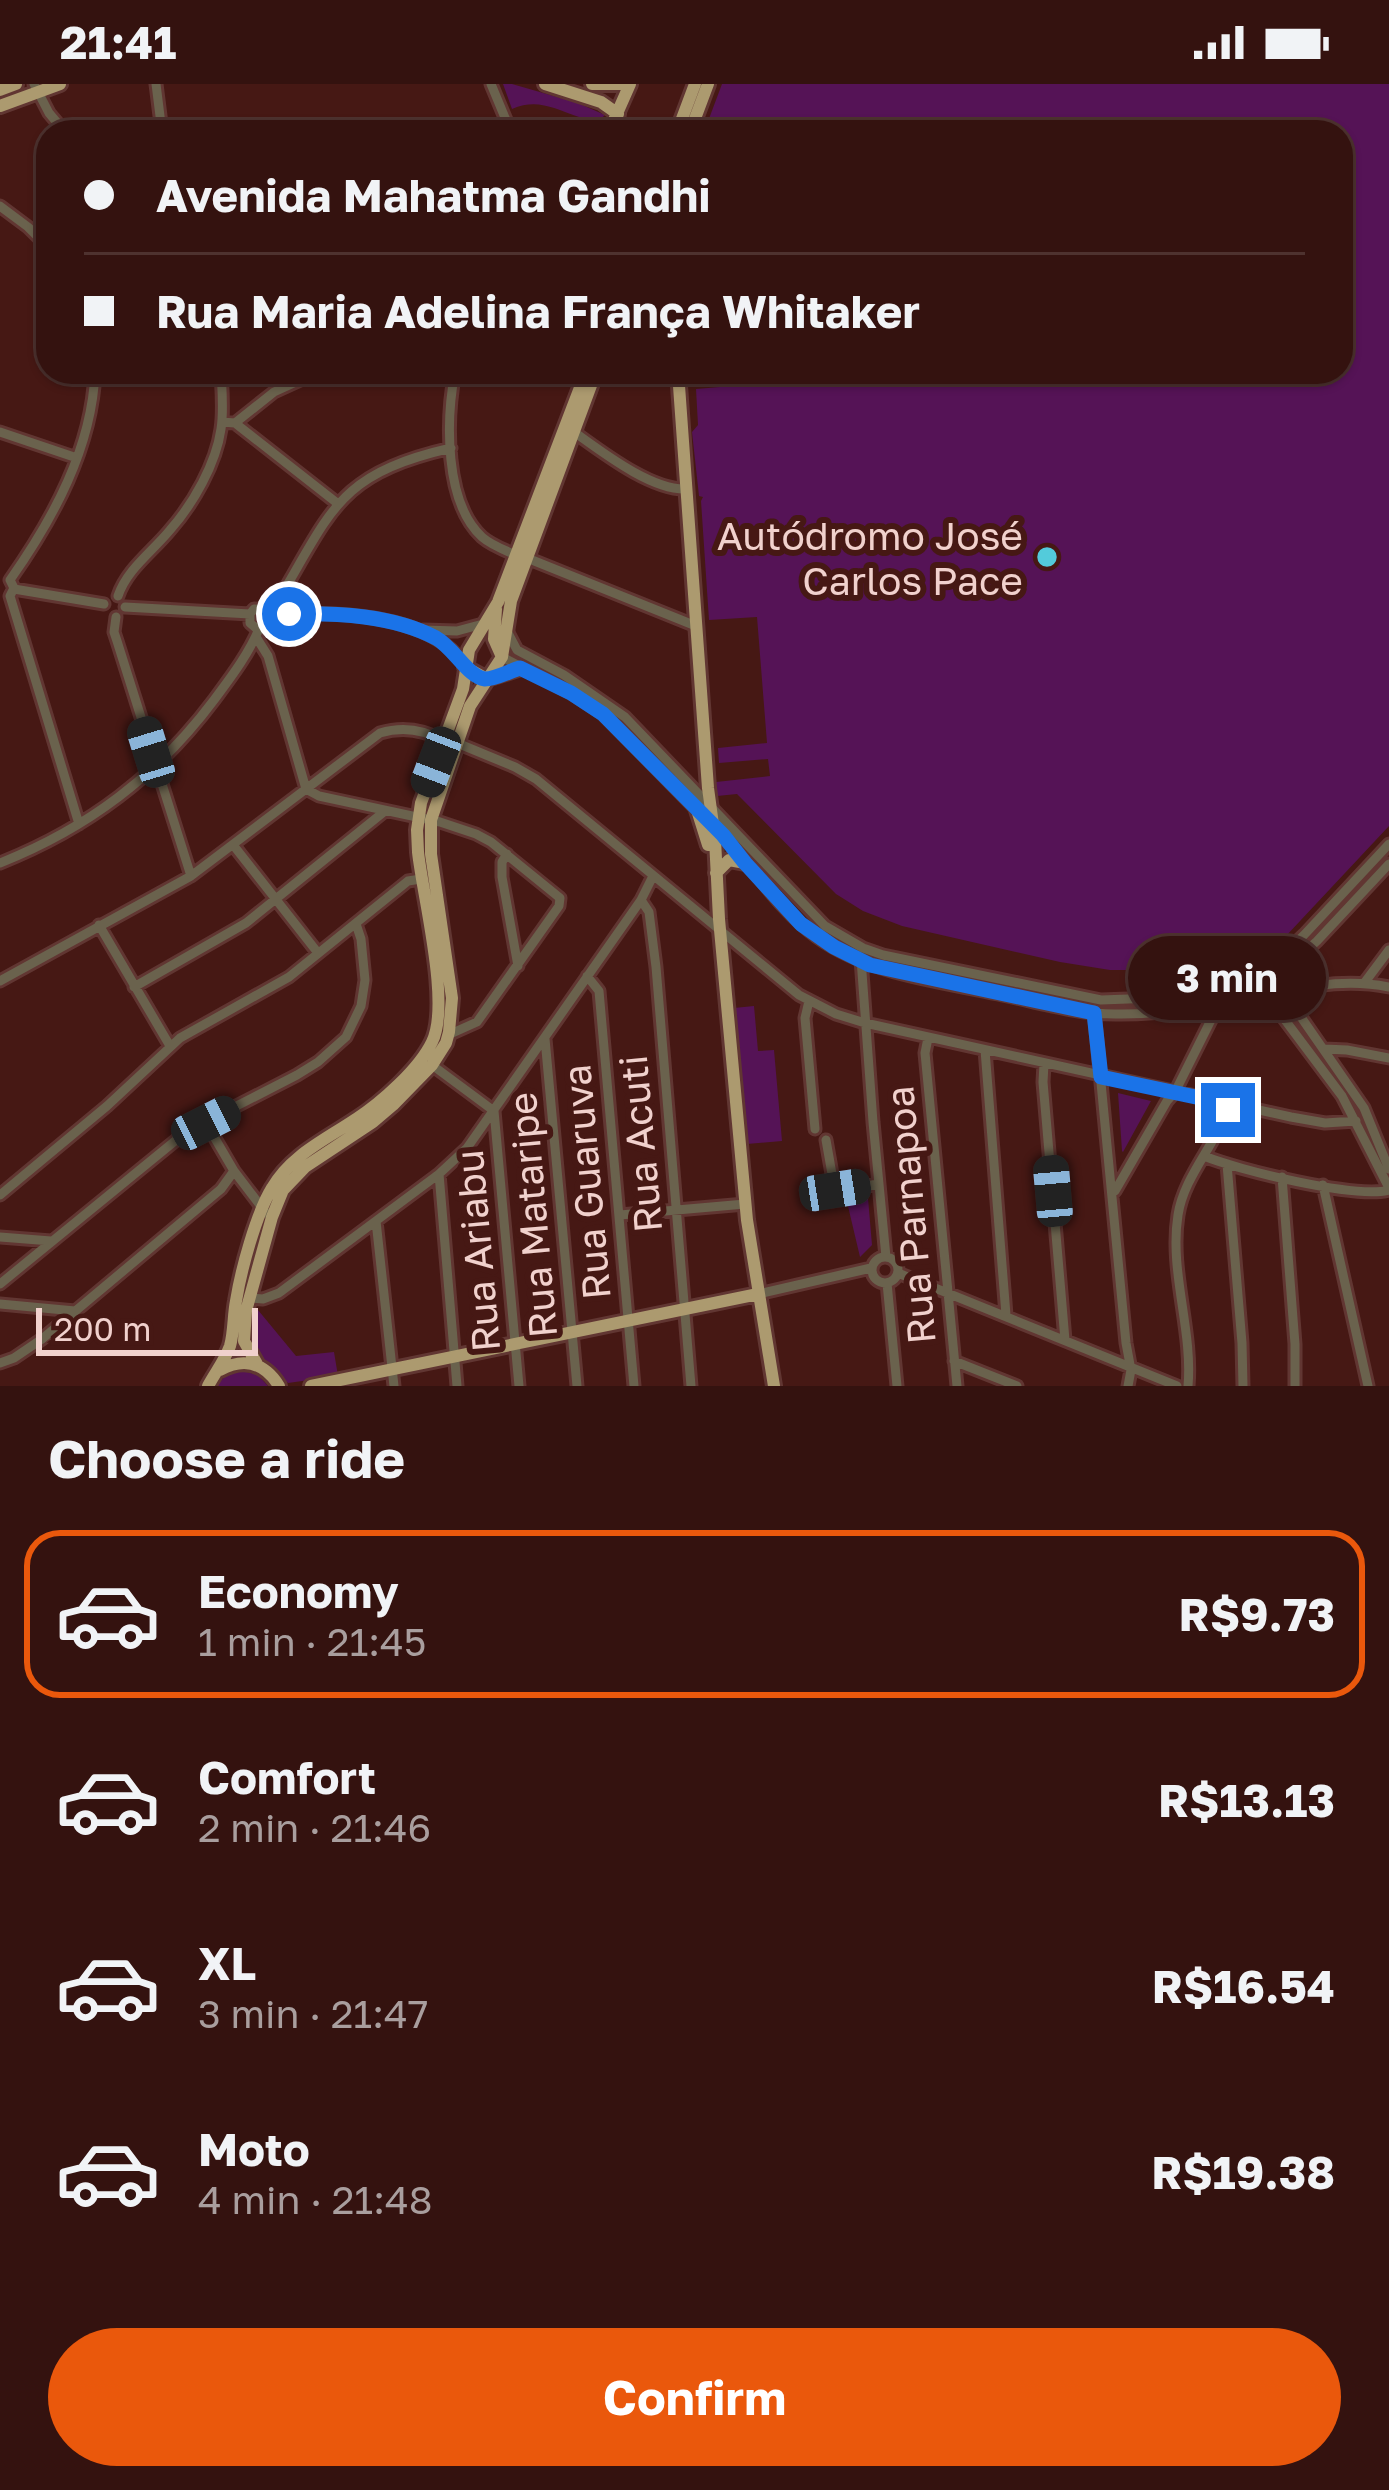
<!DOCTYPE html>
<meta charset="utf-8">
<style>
:root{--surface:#34120f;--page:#3c1b18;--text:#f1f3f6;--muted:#a99e9e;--line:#4e322f;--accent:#ea580c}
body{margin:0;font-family:"Golos Text",sans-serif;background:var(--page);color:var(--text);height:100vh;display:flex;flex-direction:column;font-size:45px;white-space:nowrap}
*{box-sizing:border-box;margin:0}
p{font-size:39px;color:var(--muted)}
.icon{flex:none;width:66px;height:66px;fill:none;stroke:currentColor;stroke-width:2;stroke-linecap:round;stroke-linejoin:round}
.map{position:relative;height:1302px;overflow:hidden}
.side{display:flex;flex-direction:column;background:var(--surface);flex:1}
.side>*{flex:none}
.guide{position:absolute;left:36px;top:36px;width:1317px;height:264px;border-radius:36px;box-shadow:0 3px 9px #0004,0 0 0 3px var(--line);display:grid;align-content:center;height:264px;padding:0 48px;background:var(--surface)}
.scale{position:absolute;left:36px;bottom:30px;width:222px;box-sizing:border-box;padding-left:12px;border:6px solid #f1d1cd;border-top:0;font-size:33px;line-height:42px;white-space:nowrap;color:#f1d1cd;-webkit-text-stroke:9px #461814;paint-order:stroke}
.end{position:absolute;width:54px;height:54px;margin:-27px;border:15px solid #1a73e8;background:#fff;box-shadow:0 0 0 6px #fff}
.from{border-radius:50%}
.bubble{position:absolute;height:84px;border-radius:42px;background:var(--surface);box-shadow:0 3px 9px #0004,0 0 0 3px var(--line);font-size:39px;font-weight:700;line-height:84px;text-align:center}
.car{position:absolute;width:36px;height:72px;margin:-36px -18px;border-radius:15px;box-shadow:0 0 9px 3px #0007;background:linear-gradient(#222 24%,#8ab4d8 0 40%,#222 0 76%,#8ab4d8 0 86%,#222 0)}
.guide b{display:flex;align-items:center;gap:42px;height:114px;font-size:45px}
.guide b+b{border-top:3px solid var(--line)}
.guide i{width:30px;height:30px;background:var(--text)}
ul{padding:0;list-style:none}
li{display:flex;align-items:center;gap:36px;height:168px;margin:0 24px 18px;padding:0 24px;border:6px solid transparent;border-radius:36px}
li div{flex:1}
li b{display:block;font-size:45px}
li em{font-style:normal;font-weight:700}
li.current{border-color:var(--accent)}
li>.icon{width:108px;height:108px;stroke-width:1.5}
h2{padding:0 48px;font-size:54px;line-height:144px}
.button{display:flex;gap:24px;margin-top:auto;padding:24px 48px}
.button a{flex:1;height:138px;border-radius:72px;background:var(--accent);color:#fff;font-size:48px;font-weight:700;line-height:138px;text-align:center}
.status{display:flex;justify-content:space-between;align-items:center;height:84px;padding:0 60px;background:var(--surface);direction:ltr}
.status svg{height:33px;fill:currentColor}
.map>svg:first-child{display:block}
</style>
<div class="status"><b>21:41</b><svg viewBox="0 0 49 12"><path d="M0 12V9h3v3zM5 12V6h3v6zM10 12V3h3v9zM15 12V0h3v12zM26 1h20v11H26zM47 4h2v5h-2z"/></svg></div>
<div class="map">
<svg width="1389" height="1302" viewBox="0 0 1389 1302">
<rect width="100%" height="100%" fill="#461814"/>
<path fill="#551356" d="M503 0H512L578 19 605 31 587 48 579 33C553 24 537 14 512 25Z
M722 0H1389V742L1271 868 1239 863 1178 882 1155 886H1110L1060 878 902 842 863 827 836 810 737 710 717 712 716 698 770 692 768 675 719 679 718 664 767 659 757 533 709 536 701 417 703 413 699 412 692 348 698 341 696 305 732 302V288H1341V48H704Z
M754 922 758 967 774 966 782 1057 747 1060 734 924Z
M1118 1009 1151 1017 1123 1068 1122 1067Z
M868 1114 872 1161 860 1173 847 1118Z
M258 1226 296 1272 334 1268 338 1292 288 1299 254 1268 253 1230Z
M243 1287 258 1291 268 1302H216L227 1290Z"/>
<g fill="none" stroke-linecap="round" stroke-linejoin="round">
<defs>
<path id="minor" d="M34 0 49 29 65 48
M156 0 162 48
M491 0 511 48
M0 122 28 143 48 163
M430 288 454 294
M455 288C446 335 444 418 482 453 491 461 504 466 516 471
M222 338 235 339 337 419
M235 339 274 308 318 288
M0 348 77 374
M574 348C602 368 652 407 687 405
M527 474 696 542
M10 496 14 504 10 512 79 740
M10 496C53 435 92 364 95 288
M14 505 104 520
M118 512C127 485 152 468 170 446 193 420 216 380 221 345 224 326 222 307 221 288
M125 523 250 530
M267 526 279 515C333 424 339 390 451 364
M267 526 254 525 250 530V539L256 544 268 541 270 532
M270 532C326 525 433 529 465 582
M116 533 114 548 117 557 191 792
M423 546 457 547 483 540
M507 547 517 566 564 591 625 633 825 842 863 864 883 871 1101 916 1182 913 1256 894 1261 887 1268 885 1304 851 1389 760
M256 553 268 572 306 705 319 712 440 738 476 750 491 758 560 814 559 822 477 938 448 951
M502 573 571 609 603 630 699 728
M457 659 515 683 536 695 799 911 836 930 865 939 1291 1033 1325 1039 1356 1037
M711 739C749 774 774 822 817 853 869 890 937 897 998 910 1037 918 1076 930 1115 930 1164 931 1213 921 1259 905
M234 762 318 869
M507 770 502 778V793L518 882
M0 779C88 744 157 692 214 616 231 593 248 571 259 545
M641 816 649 828 656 883 691 1302
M99 841 170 962
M861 875 873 1038 886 1173
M587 892 599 907 634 1302
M1278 892 1317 857 1389 780
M0 897 191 792 380 649C403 642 423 645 444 657
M1365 898 1389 866
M1278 900 1364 1024 1389 1085
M134 903 246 839 385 727
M1258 904 1264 908 1342 1012 1389 1104
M1284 909C1320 899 1353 896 1389 903
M809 917 805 934 815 1045
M1094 926 1126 1259 1131 1286 1128 1302
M928 954 925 969 957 1302
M545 955 577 1302
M1324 965 1347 966 1389 974
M985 966 1006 1231
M1044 980 1043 998 1065 1256
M432 981 494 1027 519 1302
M206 1039 234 1087 266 1129
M826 1056 835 1107 878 1100
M1204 1072C1238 1086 1356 1115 1389 1106
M1227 1080 1242 1259 1243 1302
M439 1090 457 1302
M1282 1093 1295 1260V1302
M1323 1101 1368 1302
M1115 1107 1167 1017 1175 1008 1220 918
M0 1111 107 1022 180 954 289 893 408 797 421 795
M620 1131 745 1120
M376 1137 394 1302
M0 1153 51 1157
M872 1186a13 13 0 1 1 26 0a13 13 0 1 1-26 0Z
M898 1189 1177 1302
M887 1199 897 1302
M0 1200 186 1048 297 991 318 978 346 953 361 922 365 896 361 855 356 840
M758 1210 871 1184
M249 1214 263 1215 279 1209 439 1090 467 1064 641 816 653 792
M0 1220 75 1227
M954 1277 1017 1302
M0 1279 14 1274 42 1255 221 1105 234 1087
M1188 1302C1193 1246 1169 1187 1178 1131 1184 1091 1218 1059 1229 1020"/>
<path id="major" d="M545 0 601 18 618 30
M592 0H626
M0 6 16 0
M0 22 60 0
M615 48 611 43 630 0
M677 48 695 0
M690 48 708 0
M678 288 708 704 715 755 719 835 747 1136 774 1302
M496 525 494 555 502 573
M465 583 487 595 521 584
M697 726 708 761
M716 789 729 776 745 779
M257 1280 244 1257 246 1227 272 1133 283 1106 305 1083 373 1038 393 1021 432 981 446 959 449 948 452 914 431 770V736L470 622 502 573 511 517 596 288
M220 1286C244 1273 265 1279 279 1302
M208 1302C215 1289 225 1276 230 1262 234 1248 233 1232 236 1217 241 1186 256 1130 272 1104 291 1071 325 1056 356 1035 381 1019 419 985 432 958 451 920 423 814 418 768L417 746 421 719 463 605 469 566 498 518 586 288
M311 1302 758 1210"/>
</defs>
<use href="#minor" stroke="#613632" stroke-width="15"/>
<use href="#major" stroke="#613632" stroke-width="18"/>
<use href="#minor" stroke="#6a624d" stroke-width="9"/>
<use href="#major" stroke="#ac9a6f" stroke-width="12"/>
</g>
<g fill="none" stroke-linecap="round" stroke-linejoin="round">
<path stroke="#1a73e8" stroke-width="15" d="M289 530C338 529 392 531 436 554 454 564 468 593 485 595 495 595 510 587 520 584L571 609 603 630 723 751 745 779 801 840 834 863 870 881 1094 929 1101 993 1229 1020 1228 1026"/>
</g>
<circle fill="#53cbdb" stroke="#461814" stroke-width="4.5" cx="1047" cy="473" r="12"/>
<g text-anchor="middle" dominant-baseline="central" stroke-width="12" stroke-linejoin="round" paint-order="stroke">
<g font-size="39" fill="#f1d1cd" stroke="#461814" text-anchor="end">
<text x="1023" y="451">Autódromo José<tspan x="1023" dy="45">Carlos Pace</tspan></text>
</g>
<g font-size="39" fill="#f1d1cd" stroke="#461814">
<text transform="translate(640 1060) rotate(-95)">Rua Acuti</text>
<text transform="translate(586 1098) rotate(-95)">Rua Guaruva</text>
<text transform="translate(532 1131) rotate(-95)">Rua Mataripe</text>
<text transform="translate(910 1131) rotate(-95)">Rua Parnapoa</text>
<text transform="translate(477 1167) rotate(-95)">Rua Ariabu</text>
</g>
</g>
</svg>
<div class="scale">200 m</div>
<i class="end from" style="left:289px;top:530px"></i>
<i class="end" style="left:1228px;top:1026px"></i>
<div class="bubble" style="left:1128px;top:852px;width:198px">3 min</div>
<i class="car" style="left:151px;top:668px;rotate:343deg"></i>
<i class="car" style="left:436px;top:678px;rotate:201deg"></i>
<i class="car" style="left:206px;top:1039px;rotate:63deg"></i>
<i class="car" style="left:835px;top:1106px;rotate:81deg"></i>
<i class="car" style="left:1053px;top:1107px;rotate:355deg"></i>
<div class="guide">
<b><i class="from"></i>Avenida Mahatma Gandhi</b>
<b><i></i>Rua Maria Adelina França Whitaker</b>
</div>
</div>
<section class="side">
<h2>Choose a ride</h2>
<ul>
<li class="current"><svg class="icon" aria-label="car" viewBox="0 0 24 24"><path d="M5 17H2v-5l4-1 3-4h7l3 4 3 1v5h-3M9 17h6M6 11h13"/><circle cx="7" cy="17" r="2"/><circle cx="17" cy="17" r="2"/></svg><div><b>Economy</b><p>1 min · 21:45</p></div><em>R$9.73</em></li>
<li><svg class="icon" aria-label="car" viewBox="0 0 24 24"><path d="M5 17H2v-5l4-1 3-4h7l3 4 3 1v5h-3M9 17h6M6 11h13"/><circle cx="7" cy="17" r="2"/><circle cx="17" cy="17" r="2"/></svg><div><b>Comfort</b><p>2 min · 21:46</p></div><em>R$13.13</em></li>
<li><svg class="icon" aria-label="car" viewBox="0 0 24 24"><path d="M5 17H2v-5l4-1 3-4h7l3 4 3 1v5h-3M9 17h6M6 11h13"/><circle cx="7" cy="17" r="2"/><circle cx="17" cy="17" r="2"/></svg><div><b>XL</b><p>3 min · 21:47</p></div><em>R$16.54</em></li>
<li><svg class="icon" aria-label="car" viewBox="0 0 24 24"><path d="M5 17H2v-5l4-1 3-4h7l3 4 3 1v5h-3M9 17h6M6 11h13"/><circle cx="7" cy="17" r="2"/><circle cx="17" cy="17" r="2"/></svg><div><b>Moto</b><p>4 min · 21:48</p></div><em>R$19.38</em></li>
</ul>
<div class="button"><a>Confirm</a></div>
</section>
